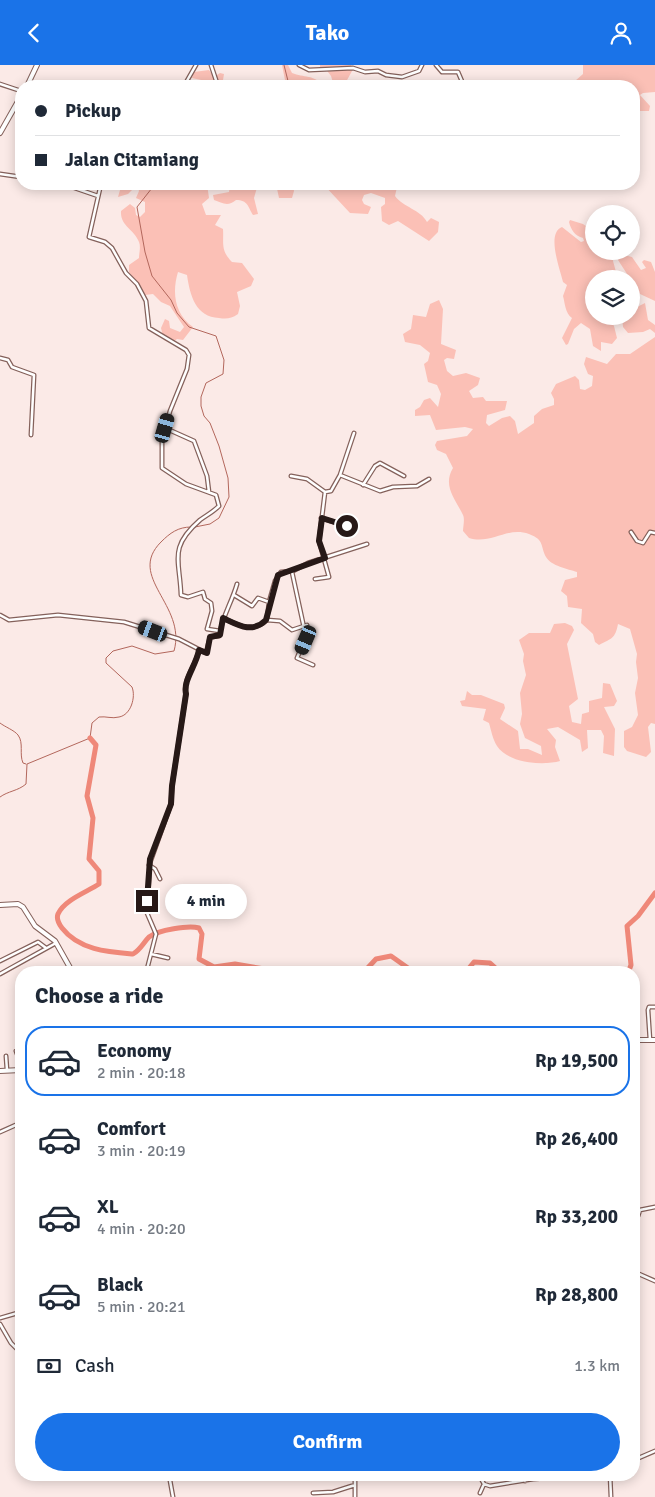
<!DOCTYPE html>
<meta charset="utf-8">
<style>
:root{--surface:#fff;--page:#f6f6f7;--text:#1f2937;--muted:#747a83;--line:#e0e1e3;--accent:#1a73e8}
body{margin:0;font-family:Signika,sans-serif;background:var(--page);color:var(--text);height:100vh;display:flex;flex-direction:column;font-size:19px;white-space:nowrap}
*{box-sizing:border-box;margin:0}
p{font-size:16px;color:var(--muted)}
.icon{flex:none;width:28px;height:28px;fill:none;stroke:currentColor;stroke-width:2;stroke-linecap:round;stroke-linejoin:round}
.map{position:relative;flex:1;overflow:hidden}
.details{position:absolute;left:15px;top:901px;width:625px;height:515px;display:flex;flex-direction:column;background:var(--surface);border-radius:20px;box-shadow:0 2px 12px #0003}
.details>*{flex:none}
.top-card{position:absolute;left:15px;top:15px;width:625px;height:110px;border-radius:20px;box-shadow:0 2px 12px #0003;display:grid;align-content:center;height:110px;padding:0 20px;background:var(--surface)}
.controls{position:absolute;left:585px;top:140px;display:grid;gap:10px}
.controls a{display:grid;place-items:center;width:55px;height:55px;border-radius:50%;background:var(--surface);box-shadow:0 2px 12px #0003;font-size:25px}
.end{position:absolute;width:22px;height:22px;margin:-11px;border:6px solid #271917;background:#fff;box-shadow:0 0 0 2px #fff}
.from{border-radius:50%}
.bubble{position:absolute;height:35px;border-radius:18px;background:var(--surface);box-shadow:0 2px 12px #0003;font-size:16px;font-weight:700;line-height:35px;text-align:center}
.car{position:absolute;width:15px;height:30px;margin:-15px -8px;border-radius:6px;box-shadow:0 0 4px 1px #0007;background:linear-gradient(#222 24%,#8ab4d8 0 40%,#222 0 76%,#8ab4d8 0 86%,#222 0)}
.top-card b{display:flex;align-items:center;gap:18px;height:48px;font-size:19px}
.top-card b+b{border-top:1px solid var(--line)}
.top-card i{width:12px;height:12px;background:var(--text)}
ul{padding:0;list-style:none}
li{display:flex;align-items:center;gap:15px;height:70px;margin:0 10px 8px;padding:0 10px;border:2px solid transparent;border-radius:20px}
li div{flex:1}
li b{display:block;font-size:19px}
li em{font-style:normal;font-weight:700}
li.current{border-color:var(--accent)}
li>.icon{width:45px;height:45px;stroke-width:1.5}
h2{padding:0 20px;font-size:22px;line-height:60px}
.pay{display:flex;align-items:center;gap:12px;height:55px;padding:0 20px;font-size:19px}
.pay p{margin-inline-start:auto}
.cta{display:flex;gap:10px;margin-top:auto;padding:10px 20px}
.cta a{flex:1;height:58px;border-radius:30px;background:var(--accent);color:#fff;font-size:20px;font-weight:700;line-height:58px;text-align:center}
header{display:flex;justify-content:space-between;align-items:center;height:65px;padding:0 20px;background:var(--accent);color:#fff;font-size:22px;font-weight:700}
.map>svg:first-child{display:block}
</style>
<header><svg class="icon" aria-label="back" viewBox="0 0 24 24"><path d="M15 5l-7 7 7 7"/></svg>Tako<svg class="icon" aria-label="person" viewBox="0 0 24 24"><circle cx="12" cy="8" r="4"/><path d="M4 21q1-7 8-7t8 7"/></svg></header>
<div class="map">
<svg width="655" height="1432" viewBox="0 0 655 1432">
<rect width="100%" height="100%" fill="#fbeae7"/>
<path fill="#fbc0b6" d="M282 0H288L292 8C304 13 314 9 323 21H258L270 16 285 15Z
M320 0H351L352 6 346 17 351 19 357 18 361 21H334L331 11 325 3H320Z
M583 0H655V27L643 28 640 30 650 41 649 46H634V21H577L575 16 583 9Z
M209 5 214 12 220 8 224 9 222 21H215V18L192 13 194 7Z
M127 119H207L209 133 202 139 206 150H221L215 160 223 164C224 177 220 185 232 197L242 198 254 214 251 221 237 227 240 241 238 249C231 254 226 254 219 253 196 252 190 231 187 210L178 207C172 227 174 248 193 262L183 275 177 274 172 278 164 275 161 263 165 254 169 256 170 263 180 267 184 262 170 241 161 237 153 229 145 230 129 207V200L139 193C139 188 141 182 139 177 134 164 120 161 121 146L130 139 135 143 136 150 140 152 145 147V137L136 133 139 126 137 120 128 129 118 132 120 125Z
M230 119H258L254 133 258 149 253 150C248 142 248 135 236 135 228 142 222 138 214 135L213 130 229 127Z
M276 119H293L294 126 292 133H279Z
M323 119H405L397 122 395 131C404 143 420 144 427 157L431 153 439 157 438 167 429 176 398 156 389 160 382 156 381 142 385 139V133L371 128 364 130 362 135 364 139 371 142 368 149 350 148Z
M570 155 583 159 594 167V186L614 188 613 196 618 214H594V251H607L614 261 617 273 612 279 601 277V286L593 281 590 264 581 258 574 264 568 279 566 280 562 273 572 253C565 248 565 238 563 231L567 220 563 217C560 204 546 168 562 162L581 177 584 176 583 173C575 171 571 165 569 157Z
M620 189 632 192 641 205 646 203 642 197 644 195 651 197 655 207V236L640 229 618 195Z
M439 235 443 244 441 279 456 285 454 294 447 293 444 295 447 306 453 311 466 308 480 313 478 320 469 326 473 333 483 332 486 336H507L505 345 487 350 486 358 489 361 502 353 510 351 515 356 518 369 534 358V351L542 344 554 340V334L551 328 556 319 575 311 579 315 580 324 585 325 592 321 593 311 588 309 584 299 586 292 607 299 616 289H630L655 272V659L651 658 648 662 651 687 646 692 627 686 624 682V666L632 662 638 650 635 628 638 613 636 597 637 589 630 564 618 559C615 574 612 573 599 580L595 577 593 569 581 558 582 544 568 542 567 531 561 526 565 515 577 512V507C568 504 551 501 546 492 540 481 545 475 529 469 507 461 491 480 469 473L463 466C463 462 465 454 463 450 456 435 442 421 453 403L446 389 437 385 435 380 437 376 467 371 473 364 465 362 436 365 430 350 415 351V345L420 342 424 335 430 333 438 342 441 329 437 320 428 317 424 299 428 296 430 288 420 280 405 277 403 269 411 264 413 250 426 252 430 239Z
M645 238 648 255 655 260V268L650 264 643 267 628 268 623 262 622 251H631V241L635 243Z
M565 558 572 561 574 565 567 579 578 634 569 641 572 657 581 659 582 649 589 647V636L602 633 603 618 610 619 617 636 614 641 604 642 615 664 614 691 603 688 604 671 601 665H587L588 683 582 687 580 675 558 662 547 664 556 675 555 682 560 696C543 701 508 698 497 681 493 675 491 665 489 658L483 655 486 644 462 641 460 636 465 635 467 626 472 630H481L504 639 505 643 500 654 518 666 520 684H528L542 690 541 681 525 673 520 659 522 649 520 628 526 610 523 596 524 589 519 575 529 568H550L554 559Z"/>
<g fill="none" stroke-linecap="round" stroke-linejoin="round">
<path stroke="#b3675c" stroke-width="1" d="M269 21 288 16 284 0
M159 119 152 123 137 142 145 187 152 211 171 235 177 248 189 262 216 271 224 295 223 309 206 318 201 332V341L204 351 210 358 219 381 228 413 229 432 219 453 210 459 195 462
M0 658C5 662 14 665 18 670 24 678 19 689 23 698L26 699
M0 732C8 726 18 726 26 719L27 699 90 673 92 658 99 652C106 651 112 654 119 652 131 650 136 632 132 622L106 598V593L113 586 132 581 155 589 174 586C187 540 126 512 161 477 170 468 178 462 191 462"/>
<path stroke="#ef8879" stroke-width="5" d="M90 673 96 680 87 731 93 753 89 794 99 806V819C87 827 64 835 58 849 56 854 59 859 62 863 79 885 108 887 133 889 141 884 143 878 149 872 158 865 189 860 199 863L202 869 199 894 214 902 235 899 289 908
M363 908 376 894 391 891 415 908
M465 908 474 897 490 898 501 908
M628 908 631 900 627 861 638 851 655 828"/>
<defs>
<path id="street" d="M211 0 218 21
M299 0 309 5 353 3 365 7 378 6 386 10 402 12 419 6 422 0
M436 0 442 7H458L464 21H477
M0 19 21 26
M184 21 196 0
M0 109 21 112
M63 119 98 131
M101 119 89 172 105 177 112 183 126 208 137 219 146 236 149 263 186 285 189 290 187 304 170 346 162 374V403L186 419 216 430 219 441C213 447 207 450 200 455 168 483 180 495 181 530L188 532 203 527 205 534 211 538 212 546 207 564 220 566
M0 293 8 295 12 302 34 310 31 370
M165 363 194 376 207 411 209 427
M340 410 380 426 393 422 417 421 429 414
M291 411 307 414 325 427
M363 420 375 401 380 398 404 411
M321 453 347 461
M631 467 637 476 643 478 650 467 655 468
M292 507 306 572 297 593 313 600
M315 514 329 512 319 476 325 427 331 426 340 410 354 368
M234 530 252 541 258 533 269 537 267 555 280 556 292 565 307 560
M269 537 275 516 281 507 293 506 308 498 367 479
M0 550 9 555 58 550 124 557 179 574 206 588 210 572 219 571C222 552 232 537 237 519
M223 553C238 560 252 569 267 555
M149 800 155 804 160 814
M151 889 168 893
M0 896 38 877 46 883
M146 908 156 869 147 848 150 798 171 739 172 721 186 629C182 615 196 601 199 585
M0 909 56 878
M650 975 648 945 649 942H655
M16 986 21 999
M6 991 7 1005
M0 1067 18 1059
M634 1151H638L640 1145 655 1142
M639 1209 655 1216
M0 1253 21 1247
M0 1259 11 1278 21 1288
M634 1395 655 1386
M169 1410 173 1432
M355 1410V1432
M479 1410 484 1419 490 1421 533 1414 587 1410
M610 1410 611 1432
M525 1416V1410
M313 1428 333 1427 355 1420
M480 1428 484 1419"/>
<path id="secondary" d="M27 21 37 0
M0 68 21 31
M0 840 18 839 23 842 35 861 55 876 73 908
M634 975H655
M0 1006 21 1005"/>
</defs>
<use href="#street" stroke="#84615b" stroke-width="5"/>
<use href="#secondary" stroke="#84615b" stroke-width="6"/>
<use href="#street" stroke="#fff" stroke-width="2.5"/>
<use href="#secondary" stroke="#fff" stroke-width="4"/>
</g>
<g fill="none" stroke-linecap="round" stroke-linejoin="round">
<path stroke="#271917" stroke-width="6" d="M147 836 150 794 171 739 172 721 186 629C183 615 196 601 199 585L207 588 210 572 220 570 223 553C238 560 252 569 266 555L278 510 325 493 319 476 322 453 347 461"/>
</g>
</svg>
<div class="controls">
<a><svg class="icon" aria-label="locate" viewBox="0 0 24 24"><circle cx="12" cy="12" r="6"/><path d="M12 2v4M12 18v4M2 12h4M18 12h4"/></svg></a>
<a><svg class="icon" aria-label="layers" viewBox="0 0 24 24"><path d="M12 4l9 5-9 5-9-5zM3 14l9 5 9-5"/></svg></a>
</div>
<i class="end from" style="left:347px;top:461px"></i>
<i class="end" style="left:147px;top:836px"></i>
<div class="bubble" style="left:165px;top:819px;width:82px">4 min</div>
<i class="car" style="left:165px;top:363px;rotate:16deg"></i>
<i class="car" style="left:153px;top:566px;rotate:291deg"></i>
<i class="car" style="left:306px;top:575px;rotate:203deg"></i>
<div class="top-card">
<b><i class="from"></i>Pickup</b>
<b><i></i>Jalan Citamiang</b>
</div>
<section class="details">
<h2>Choose a ride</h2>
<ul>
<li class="current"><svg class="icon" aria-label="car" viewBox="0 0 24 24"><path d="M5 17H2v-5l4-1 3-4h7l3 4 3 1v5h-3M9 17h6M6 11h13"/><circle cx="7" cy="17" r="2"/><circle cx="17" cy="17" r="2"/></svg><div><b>Economy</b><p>2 min · 20:18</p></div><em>Rp 19,500</em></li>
<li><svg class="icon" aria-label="car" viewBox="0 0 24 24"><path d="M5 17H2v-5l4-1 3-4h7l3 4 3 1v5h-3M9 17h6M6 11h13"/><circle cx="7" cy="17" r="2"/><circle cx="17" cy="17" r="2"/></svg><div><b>Comfort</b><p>3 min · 20:19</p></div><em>Rp 26,400</em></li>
<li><svg class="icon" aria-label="car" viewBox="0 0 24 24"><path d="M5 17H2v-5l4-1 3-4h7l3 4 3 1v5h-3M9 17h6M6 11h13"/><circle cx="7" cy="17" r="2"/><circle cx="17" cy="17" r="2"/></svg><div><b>XL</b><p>4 min · 20:20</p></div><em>Rp 33,200</em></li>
<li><svg class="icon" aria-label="car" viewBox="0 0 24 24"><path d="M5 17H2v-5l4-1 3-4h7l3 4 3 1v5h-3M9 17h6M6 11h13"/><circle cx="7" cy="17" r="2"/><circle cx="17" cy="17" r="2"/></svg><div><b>Black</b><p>5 min · 20:21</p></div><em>Rp 28,800</em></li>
</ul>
<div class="pay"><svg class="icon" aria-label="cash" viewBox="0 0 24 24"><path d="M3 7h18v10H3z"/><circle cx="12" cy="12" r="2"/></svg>Cash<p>1.3 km</p></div>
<div class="cta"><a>Confirm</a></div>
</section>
</div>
